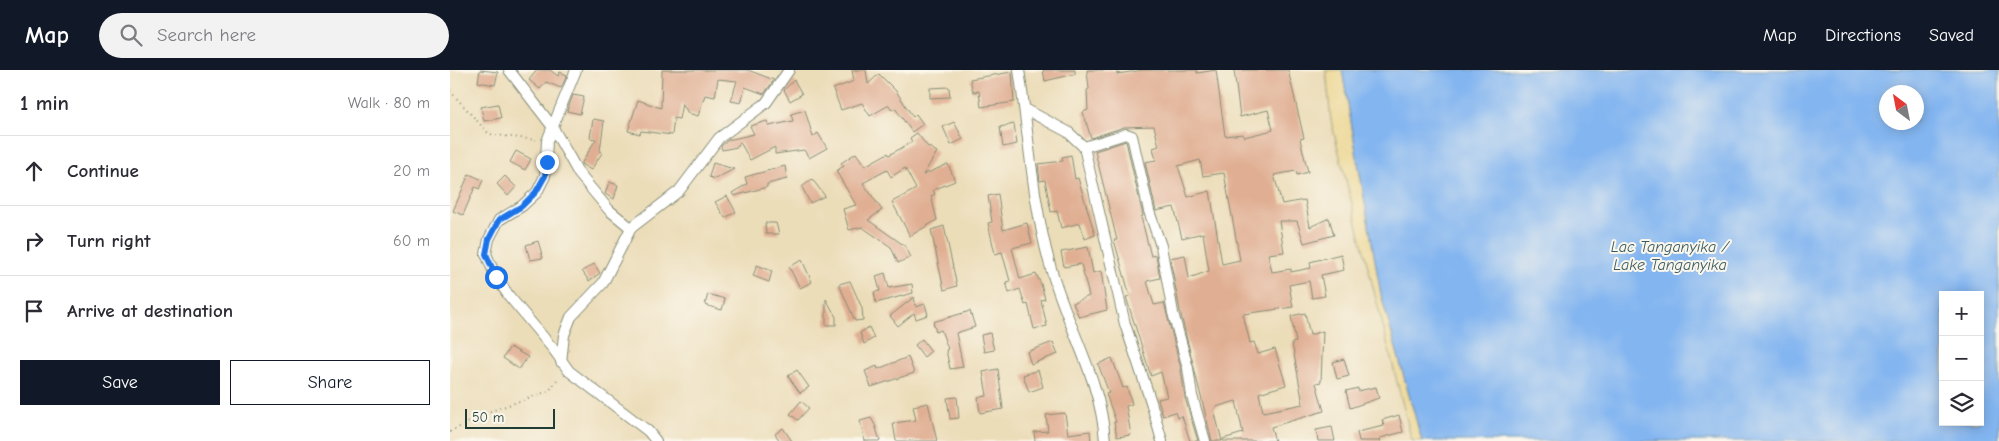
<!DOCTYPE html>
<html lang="en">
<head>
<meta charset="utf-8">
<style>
	body { margin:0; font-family:"Comic Neue",sans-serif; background:#f2f2f3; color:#2b2b33 }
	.controls { position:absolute; right:15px; bottom:15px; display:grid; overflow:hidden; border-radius:0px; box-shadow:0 2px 12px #0003 }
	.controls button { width:45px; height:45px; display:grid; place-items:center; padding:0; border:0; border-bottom:1px solid #e1e1e2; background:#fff; color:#2b2b33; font:25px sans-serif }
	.compass { position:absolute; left:1429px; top:15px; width:45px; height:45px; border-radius:50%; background:#fff; box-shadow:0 2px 12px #0003; rotate:328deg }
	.scale { position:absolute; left:15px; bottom:12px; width:90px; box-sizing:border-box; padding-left:5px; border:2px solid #1f3d34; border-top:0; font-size:14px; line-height:18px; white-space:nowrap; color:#1f3d34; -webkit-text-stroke:4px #fbf7ec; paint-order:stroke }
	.stop { position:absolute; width:15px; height:15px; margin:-11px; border:4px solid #1a73e8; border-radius:50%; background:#fff }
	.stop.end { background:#1a73e8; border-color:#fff; box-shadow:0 1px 5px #0008 }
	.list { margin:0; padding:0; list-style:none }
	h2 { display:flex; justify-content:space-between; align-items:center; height:65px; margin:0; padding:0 20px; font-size:21px }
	h2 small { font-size:16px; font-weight:400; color:#7c7c81 }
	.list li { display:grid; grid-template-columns:32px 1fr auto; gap:15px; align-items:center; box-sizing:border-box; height:70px; padding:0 20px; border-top:1px solid #e1e1e2 }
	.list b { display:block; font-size:19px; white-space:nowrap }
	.list em { font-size:16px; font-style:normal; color:#7c7c81 }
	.actions { display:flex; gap:10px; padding:15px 20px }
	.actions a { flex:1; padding:11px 0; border:1px solid #111827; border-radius:0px; text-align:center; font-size:18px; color:#111827 }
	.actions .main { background:#111827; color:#fff }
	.icon { flex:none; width:28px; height:28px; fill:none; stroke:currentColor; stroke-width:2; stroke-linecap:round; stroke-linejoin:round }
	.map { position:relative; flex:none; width:1549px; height:371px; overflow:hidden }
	header { display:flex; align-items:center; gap:30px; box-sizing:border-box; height:70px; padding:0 25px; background:#111827; color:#fff }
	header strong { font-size:24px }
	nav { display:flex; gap:28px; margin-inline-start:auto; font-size:18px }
	.search { width:350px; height:45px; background:#f2f2f3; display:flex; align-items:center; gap:12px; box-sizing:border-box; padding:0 18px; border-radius:28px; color:#7c7c81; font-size:19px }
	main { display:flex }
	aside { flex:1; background:#fff }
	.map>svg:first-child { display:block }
</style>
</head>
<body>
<header>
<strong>Map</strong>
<div class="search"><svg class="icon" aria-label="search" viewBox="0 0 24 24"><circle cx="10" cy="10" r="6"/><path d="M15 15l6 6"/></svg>Search here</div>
<nav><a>Map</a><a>Directions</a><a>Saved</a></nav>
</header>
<main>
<aside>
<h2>1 min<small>Walk · 80 m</small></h2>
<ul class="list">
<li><svg class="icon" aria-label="ahead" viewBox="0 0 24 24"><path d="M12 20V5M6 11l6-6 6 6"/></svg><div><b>Continue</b></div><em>20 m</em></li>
<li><svg class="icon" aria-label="right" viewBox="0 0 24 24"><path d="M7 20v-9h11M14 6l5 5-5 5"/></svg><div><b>Turn right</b></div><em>60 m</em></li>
<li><svg class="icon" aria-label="arrive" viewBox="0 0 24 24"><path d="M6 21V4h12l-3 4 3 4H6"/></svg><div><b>Arrive at destination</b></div></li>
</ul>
<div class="actions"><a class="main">Save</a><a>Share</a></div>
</aside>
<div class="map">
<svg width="1549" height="371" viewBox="0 0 1549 371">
	<rect width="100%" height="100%" fill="#fbf7ec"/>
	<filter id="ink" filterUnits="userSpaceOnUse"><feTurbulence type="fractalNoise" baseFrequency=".02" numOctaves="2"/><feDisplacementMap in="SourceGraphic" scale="10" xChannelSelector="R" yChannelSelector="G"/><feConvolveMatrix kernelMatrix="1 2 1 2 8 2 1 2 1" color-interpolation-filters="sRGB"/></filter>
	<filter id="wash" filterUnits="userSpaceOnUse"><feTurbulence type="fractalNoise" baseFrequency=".0096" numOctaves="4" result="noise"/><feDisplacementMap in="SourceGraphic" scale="20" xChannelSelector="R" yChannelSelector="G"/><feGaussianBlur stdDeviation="1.12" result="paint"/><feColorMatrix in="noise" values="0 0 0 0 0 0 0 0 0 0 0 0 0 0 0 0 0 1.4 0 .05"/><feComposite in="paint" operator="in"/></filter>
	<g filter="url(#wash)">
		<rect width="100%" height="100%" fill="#ecddb9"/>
		<polygon fill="#eeda9e" stroke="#868c69" points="876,0 892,0 931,225 972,371 962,371 881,51"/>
		<path fill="#83b5f0" stroke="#517992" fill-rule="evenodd" d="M 892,0 L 1549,0 L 1549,371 L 972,371 L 931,225 ZM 1436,22 L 1466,22 L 1466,52 L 1436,52 ZM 1493,225 L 1530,225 L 1530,352 L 1493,352 Z"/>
		<g id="blocks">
			<g fill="#e0ae92" fill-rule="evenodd">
				<polygon points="30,0 48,2 45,15 28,12"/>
				<polygon points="87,0 100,0 108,6 110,2 117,5 111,18 96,12 90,19 79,10"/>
				<polygon points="212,0 298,0 324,10 314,24 295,17 291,33 281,31 287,11 268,9 265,27 255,25 248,46 238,43 232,33 229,49 224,48 222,65 191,61 190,64 178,61 188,30 211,38"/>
				<polygon points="402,0 416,0 418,14 429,4 446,21 463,47 466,44 473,54 462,62 445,38 442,40 439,35 420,46 412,33 391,40 383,19 404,11"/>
				<polygon points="593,0 625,0 625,4 595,11"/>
				<path d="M 637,0 L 667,0 L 667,4 L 693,0 L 747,0 L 747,3 L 766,0 L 775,66 L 793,64 L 794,67 L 823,60 L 818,40 L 790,47 L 784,0 L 838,0 L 854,68 L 850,69 L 858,102 L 847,105 L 846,101 L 824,105 L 832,134 L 855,130 L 860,157 L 879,148 L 884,165 L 854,173 L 847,151 L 829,151 L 834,182 L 818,184 L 822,202 L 841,199 L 841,202 L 861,198 L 860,192 L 891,184 L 894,200 L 871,205 L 875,226 L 862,228 L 859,211 L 839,215 L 843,237 L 793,244 L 800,273 L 804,272 L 808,284 L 825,279 L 836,315 L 809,323 L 813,342 L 853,334 L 842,273 L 846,272 L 841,246 L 855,243 L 860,265 L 873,261 L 871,312 L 866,313 L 874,341 L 821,357 L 825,371 L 773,371 L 773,369 L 793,363 L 786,331 L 766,337 L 764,340 L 772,371 L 762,371 L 730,241 L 720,188 L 735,185 L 739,208 L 759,201 L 753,163 L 732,168 L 724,137 L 706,141 L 695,92 L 706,90 L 703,78 L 709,76 L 704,56 L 674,57 L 641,68 L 633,42 L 638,40 L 637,20 L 639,19 ZM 750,90 L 753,106 L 774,103 L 790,190 L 772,194 L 760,121 L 738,127 L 728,96 Z"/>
				<polygon points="562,2 564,32 531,37 529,21 523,22 520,9"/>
				<polygon points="344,10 352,24 340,31 334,20"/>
				<polygon points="499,17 500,27 480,28 480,18"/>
				<polygon points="123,25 134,27 130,44 117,41"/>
				<polygon points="48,34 51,48 34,51 31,37"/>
				<polygon points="355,40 363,67 368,63 377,78 359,88 354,80 325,84 325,77 300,90 290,72 287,77 272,80 271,76 278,70 304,64 300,56 317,51 319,56 343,51 341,44"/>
				<polygon points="143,49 154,51 150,81 152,83 141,100 131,94 146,69 140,68"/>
				<polygon points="504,52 513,69 501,75 493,57"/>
				<polygon points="564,54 567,74 553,77 550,57"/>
				<polygon points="467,63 477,76 487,82 473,105 498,94 505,111 483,120 485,124 481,126 487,150 460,166 442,132 466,119 455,98 441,107 437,100 413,113 432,140 418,150 455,176 461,187 448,193 441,177 412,157 399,160 393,139 406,135 386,101 394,96 391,93 406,83 415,96 438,83 439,85 462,72 460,68"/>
				<polygon points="676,71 693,146 691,147 701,186 706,185 710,208 697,211 704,235 714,233 731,299 735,328 748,371 740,371 732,346 727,348 725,342 713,346 708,329 717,327 711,302 701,306 676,227 680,226 664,170 667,170 645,81"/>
				<polygon points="66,81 81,89 75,100 60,92"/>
				<polygon points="621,85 625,109 628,108 645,165 635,169 630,153 611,158 607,141 601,142 595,110 590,111 588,94 613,91 612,87"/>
				<polygon points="263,93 284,99 265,109 259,107"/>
				<polygon points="335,96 337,109 317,114 317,117 284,126 282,123 297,114 295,107"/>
				<polygon points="19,104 33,110 29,119 25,117 13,145 3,141"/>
				<polygon points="55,106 66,117 58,126 47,114"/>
				<polygon points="362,109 375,126 360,133 352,117"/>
				<polygon points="159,112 168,115 164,129 155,124"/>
				<polygon points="548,124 553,160 577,153 582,173 562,178 570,209 586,204 591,214 595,229 591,230 597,256 584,259 578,234 575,235 570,219 559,223 556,212 560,211 552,182 545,184 538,153 542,152 538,126"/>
				<polygon points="277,126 286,142 275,148 265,132"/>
				<polygon points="315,153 326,153 329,164 316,164"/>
				<polygon points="494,156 507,216 494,220 481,160"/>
				<polygon points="88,171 93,188 80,190 76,175"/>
				<polygon points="638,177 643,203 651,201 657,240 629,247 623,233 639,226 631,194 614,197 611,182"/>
				<polygon points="352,190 362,212 350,218 339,197"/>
				<polygon points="144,194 150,203 139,211 132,201"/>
				<polygon points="307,195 322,201 319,212 303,206"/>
				<polygon points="435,203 439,218 462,214 463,223 426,233 424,222 430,221 426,206"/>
				<polygon points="400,211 412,238 413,250 405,251 389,214"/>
				<polygon points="258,224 275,229 272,240 255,235"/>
				<polygon points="464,227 466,237 475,234 478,245 466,249 464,243 448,256 440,246"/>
				<polygon points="376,229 386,247 386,255 376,255"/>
				<polygon points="520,241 525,257 506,263 513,297 500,299 496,280 498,279 491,260 486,262 483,252"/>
				<polygon points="419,257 424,268 414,274 410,263"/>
				<polygon points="540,263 544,280 534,282 531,265"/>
				<polygon points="472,269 481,281 474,287 465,275"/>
				<polygon points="603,272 608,284 581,294 577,282"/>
				<polygon points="60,277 78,287 69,299 53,288"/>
				<polygon points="458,287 464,303 421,317 415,301 427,296 428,299"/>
				<polygon points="662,288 673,318 677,317 682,334 676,336 681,365 667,367 664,352 666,352 656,324 659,323 648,294"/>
				<polygon points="894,289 899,306 887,309 883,292"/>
				<polygon points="548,299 553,339 530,343 528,327 537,326 533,302"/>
				<polygon points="347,300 359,317 350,323 338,306"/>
				<polygon points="588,300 593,317 579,322 573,305"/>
				<polygon points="926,317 929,328 900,338 896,321 908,318 908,321"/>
				<polygon points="507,327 509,348 500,349 497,328"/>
				<polygon points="351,331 359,338 348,350 340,344"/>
				<polygon points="478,333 487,371 446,371 443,353 466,350 463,336"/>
				<polygon points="615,343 618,364 640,361 641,371 585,371 584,362 598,361 596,345"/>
				<polygon points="949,345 953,362 930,368 931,371 909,371 907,362 934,356 932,350"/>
				<polygon points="421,348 425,355 430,371 415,371 410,351"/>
				<polygon points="882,357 885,371 868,371 866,360"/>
				<polygon points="333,358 342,371 330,371 325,364"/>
			</g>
		</g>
	</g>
	<g filter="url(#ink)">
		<use href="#blocks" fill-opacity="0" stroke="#868d76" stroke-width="1"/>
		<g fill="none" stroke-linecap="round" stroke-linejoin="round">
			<defs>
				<g id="street">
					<polyline points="59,0 102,56 129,104 159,140 181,158"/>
					<polyline points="126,0 97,71 95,106 87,122 72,136 49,150 39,169 36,184 46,207 59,226 104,280 119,301 198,361 206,371"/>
					<path d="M 569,0 C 579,65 582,131 600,195 C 616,255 651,308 655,371"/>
					<polyline points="575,39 618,62 634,77 675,254 701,332 712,371"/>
					<polyline points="634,77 676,64 682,66 699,141 711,176 723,243 738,298 742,326 755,371"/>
					<polyline points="111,292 114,265 121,247 153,213 181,158 229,121 269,68 316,33 339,0"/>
				</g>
			</defs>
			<use href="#street" stroke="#868d76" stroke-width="12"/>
			<g stroke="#868d76" stroke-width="2" stroke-dasharray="1 4" stroke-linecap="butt">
				<polyline points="0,21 39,64 86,70"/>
				<polyline points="0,362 38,342 99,321 109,307"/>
			</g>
			<use href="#street" stroke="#fff" stroke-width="10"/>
		</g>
	</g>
	<g fill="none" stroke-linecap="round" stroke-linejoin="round" filter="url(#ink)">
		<polyline stroke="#1a73e8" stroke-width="6" points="46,207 36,184 39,169 49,150 72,136 86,122 95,106 97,92"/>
	</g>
	<g text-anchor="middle" stroke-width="4" stroke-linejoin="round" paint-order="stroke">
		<g font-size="16" font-style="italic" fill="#385b63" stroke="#fbf7ec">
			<text x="1220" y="182">Lac Tanganyika /<tspan x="1220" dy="18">Lake Tanganyika</tspan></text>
		</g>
	</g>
</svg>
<div class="controls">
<button>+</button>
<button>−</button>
<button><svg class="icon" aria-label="layers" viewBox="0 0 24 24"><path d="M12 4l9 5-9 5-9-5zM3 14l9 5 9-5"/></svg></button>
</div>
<svg class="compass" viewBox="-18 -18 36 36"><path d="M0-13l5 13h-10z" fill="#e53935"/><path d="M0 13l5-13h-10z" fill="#7c7c81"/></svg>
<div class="scale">50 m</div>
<div class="stop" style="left:46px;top:207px"></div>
<div class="stop end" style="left:97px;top:92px"></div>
</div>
</main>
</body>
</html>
